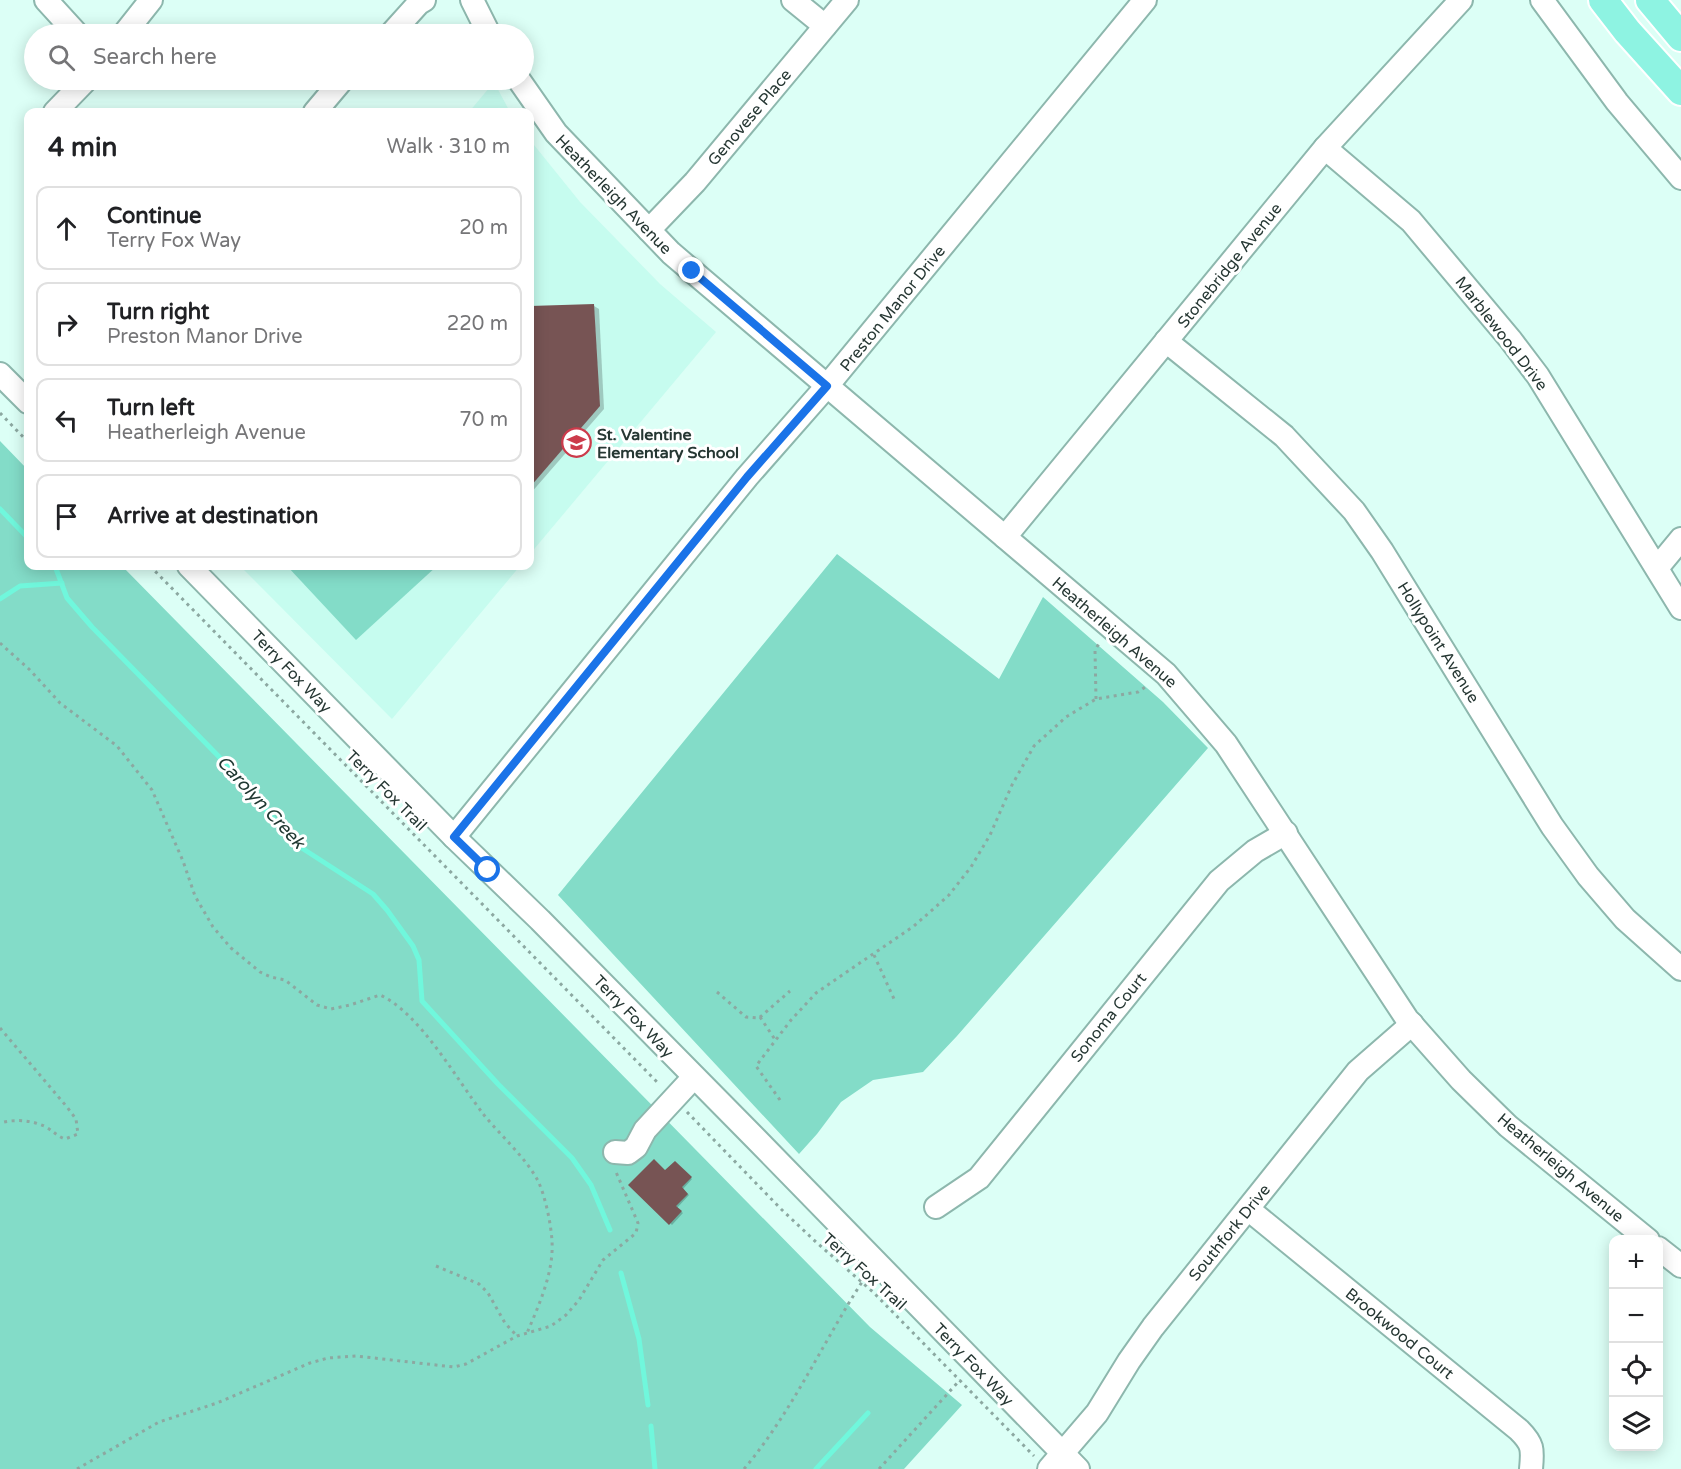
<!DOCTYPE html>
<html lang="en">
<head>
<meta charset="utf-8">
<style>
	body { margin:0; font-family:"Varela Round",sans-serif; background:#f2f2f2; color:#202124 }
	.controls { position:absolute; right:18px; bottom:18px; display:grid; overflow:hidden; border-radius:12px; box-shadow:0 3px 15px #0003 }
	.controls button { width:54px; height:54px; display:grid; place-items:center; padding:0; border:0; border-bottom:2px solid #e0e0e0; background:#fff; color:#202124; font:30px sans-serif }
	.stop { position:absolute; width:18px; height:18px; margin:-14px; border:4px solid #1a73e8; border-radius:50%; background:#fff }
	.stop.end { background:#1a73e8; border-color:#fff; box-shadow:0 2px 6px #0008 }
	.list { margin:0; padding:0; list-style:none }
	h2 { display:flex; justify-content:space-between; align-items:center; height:78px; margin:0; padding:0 24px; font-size:26px }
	h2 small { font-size:20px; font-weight:400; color:#757577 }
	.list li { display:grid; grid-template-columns:39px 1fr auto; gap:18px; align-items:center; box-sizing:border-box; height:84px; margin:0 12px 12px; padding:0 12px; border:2px solid #e0e0e0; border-radius:12px }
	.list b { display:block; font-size:22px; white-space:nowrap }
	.list p { margin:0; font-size:20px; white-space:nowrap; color:#757577 }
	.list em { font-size:20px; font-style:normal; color:#757577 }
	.icon { flex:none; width:33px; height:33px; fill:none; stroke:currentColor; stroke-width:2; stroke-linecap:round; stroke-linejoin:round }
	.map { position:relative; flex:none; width:1681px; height:1469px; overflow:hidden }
	.search { position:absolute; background:#fff; box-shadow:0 3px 15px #0003; left:24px; top:24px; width:510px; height:66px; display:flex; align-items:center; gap:15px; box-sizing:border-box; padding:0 21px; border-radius:33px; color:#757577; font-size:22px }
	.panel { position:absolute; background:#fff; box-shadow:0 3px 15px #0003; left:24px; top:108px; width:510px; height:462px; border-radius:12px }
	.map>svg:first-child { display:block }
</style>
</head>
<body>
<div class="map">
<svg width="1681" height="1469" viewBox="0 0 1681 1469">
	<rect width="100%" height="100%" fill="#dcfff6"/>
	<g fill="#c6fcef">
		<polygon points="494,82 510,112 469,112"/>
		<polygon points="530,140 580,202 660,284 716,332 530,554"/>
		<polygon points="240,566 520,566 392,719"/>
	</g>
	<g fill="#83dcc8">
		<polygon points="0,441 28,470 28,566 122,566 870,1327 962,1405 904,1469 0,1469"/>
		<polygon points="837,554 999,679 1043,597 1163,702 1208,748 957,1036 923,1072 873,1080 841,1102 817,1134 799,1154 558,895"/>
		<polygon points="287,566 437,566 356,640"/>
	</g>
	<g fill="#0003">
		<polygon points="594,306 599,309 604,409 530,494 530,308"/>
		<polygon points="677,1164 692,1179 683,1189 689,1195 677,1208 683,1213 672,1225 670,1223 666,1172"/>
	</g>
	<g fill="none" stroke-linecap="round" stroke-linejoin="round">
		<g stroke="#70f7dc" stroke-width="5">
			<polyline points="0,509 28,538"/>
			<polyline points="55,566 67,598 92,627 233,771 294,843 373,894 387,910 413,946 419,960 422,1001 498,1084 572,1158 591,1185 610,1230"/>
			<polyline points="0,599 20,586 62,583"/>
			<polyline points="621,1273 639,1339 648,1405"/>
			<polyline points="651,1426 655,1469"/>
			<polyline points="816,1469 868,1413"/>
		</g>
	</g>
	<g fill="#775454">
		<polygon points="594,304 600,406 530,487 530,306"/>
		<polygon points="654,1159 665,1170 675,1161 692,1177 682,1187 688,1194 676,1206 682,1211 669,1225 628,1185"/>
	</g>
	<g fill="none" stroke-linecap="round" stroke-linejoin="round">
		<defs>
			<g id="minor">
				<polyline points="46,0 77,34"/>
				<polyline points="472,0 489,34"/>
				<polyline points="793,0 825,26"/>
				<polyline points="1542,0 1617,102 1681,178"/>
				<polyline points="124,34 151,0"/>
				<polyline points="391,34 419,3 424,0"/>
				<polyline points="519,80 556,133 671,253 1166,674 1226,744 1407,1019 1461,1080 1508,1126 1648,1240"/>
				<polyline points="55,112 86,80"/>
				<polyline points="315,112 342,80"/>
				<polyline points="1325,148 1411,221 1510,339 1538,376 1681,608"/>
				<polyline points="649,230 695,182 847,0"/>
				<polyline points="1166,341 1284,436 1354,511 1382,551 1552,826 1588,876 1625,919 1681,969"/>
				<polyline points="0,374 28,402"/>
				<polyline points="1005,537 1325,148 1461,0"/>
				<polyline points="189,566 454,837 540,920 755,1138 1078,1469"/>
				<polyline points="1657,568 1681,539"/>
				<polyline points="454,837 747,477 827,386 1145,0"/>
				<polyline points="615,1152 628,1153 636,1147 645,1130 694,1077"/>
				<polyline points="936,1207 979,1178 1219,881 1255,851 1286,833"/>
				<path d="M 1248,1209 L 1519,1430 C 1533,1444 1533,1449 1531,1469"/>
				<polyline points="1658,1248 1681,1266"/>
				<polyline points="1049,1469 1097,1413 1129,1361 1153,1327 1358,1071 1412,1024"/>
			</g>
			<g id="major">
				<polyline points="1603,0 1627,31 1681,91"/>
				<polyline points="1650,0 1681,37"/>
			</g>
		</defs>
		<use href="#minor" stroke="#8db7ad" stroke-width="26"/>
		<use href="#major" stroke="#fff" stroke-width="32"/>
		<g stroke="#8ca8a1" stroke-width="3" stroke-dasharray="3 4.5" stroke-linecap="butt">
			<polyline points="0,413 28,442"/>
			<polyline points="150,566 659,1084"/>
			<path d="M 0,643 L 30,670 L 60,703 L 117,746 L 152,790 L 183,861 L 195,896 L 213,927 L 231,948 L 260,972 L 271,977 L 285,980 L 317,1005 L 331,1009 L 350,1005 L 380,995 C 420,1013 457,1080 484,1115 C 501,1136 524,1156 537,1179 C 545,1194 551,1224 552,1241 C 554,1272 539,1305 527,1333"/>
			<polyline points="1096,699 1095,650 1100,642"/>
			<polyline points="874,955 894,999"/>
			<polyline points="717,992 746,1017 759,1018 790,991"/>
			<polyline points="760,1017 776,1041"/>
			<path d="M 0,1028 L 67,1107 L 76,1119 L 78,1134 L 65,1139 C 57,1136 52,1130 44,1126 C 31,1120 14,1119 0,1123"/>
			<polyline points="780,1100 756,1066 791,1020 816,993 914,926 949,895 971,867 990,835 1012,785 1034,746 1066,717 1096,699 1138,692 1148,685"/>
			<polyline points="687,1112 781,1209 816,1242 873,1292 1034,1456"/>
			<polyline points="436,1266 479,1284 488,1293 505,1323 517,1336"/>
			<polyline points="77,1469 159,1422 217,1403 310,1363 328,1358 356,1356 454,1367 466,1364 517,1336 551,1326 566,1315 579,1300 603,1260 636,1233 638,1223 616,1172"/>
			<path d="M 744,1469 C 792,1412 822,1344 862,1282"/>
			<polyline points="879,1469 960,1380"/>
		</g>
		<use href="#minor" stroke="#fff" stroke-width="22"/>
		<use href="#major" stroke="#8ef3e2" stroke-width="28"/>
	</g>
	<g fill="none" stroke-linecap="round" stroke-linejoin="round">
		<polyline stroke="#1a73e8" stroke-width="8" points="488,870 454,837 747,477 827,386 692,271"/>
	</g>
	<defs>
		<symbol id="school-ring" viewBox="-11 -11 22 22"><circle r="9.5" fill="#fff" stroke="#cc3b4b" stroke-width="1.5"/><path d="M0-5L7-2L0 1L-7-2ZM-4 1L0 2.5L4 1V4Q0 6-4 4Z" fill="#cc3b4b"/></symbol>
	</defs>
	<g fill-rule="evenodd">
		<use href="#school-ring" x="560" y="426" width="33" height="33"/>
	</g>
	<g text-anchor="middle" stroke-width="6" stroke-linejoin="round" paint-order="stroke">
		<g font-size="16" fill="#263733" stroke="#fff">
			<text transform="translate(749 117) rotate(-50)" y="6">Genovese Place</text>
			<text transform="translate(614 194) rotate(46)" y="6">Heatherleigh Avenue</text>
			<text transform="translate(1229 265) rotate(-51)" y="6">Stonebridge Avenue</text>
			<text transform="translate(892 308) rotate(-51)" y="6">Preston Manor Drive</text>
			<text transform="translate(1502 333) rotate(52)" y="6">Marblewood Drive</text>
			<text transform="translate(1115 632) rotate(41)" y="6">Heatherleigh Avenue</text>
			<text transform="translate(1439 642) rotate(58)" y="6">Hollypoint Avenue</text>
			<text transform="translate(292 671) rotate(46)" y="6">Terry Fox Way</text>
			<text transform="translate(387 790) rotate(45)" y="6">Terry Fox Trail</text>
			<text transform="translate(634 1016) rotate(46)" y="6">Terry Fox Way</text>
			<text transform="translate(1108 1017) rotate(-51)" y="6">Sonoma Court</text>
			<text transform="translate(1561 1167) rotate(40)" y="6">Heatherleigh Avenue</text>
			<text transform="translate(1229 1232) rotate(-51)" y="6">Southfork Drive</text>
			<text transform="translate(865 1271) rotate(42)" y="6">Terry Fox Trail</text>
			<text transform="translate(1400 1333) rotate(39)" y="6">Brookwood Court</text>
			<text transform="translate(974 1364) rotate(46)" y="6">Terry Fox Way</text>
		</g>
		<g font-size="16" font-weight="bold" fill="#263733" stroke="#fff" text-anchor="start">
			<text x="597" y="440">St. Valentine<tspan x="597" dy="18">Elementary School</tspan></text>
		</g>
		<g font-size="18" font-style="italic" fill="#203832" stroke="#fff">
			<text transform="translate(261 802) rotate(47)" y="6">Carolyn Creek</text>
		</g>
	</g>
</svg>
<div class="controls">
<button>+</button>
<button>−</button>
<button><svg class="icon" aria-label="locate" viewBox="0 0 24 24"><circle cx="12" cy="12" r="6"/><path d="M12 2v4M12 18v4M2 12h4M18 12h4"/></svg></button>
<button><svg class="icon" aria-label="layers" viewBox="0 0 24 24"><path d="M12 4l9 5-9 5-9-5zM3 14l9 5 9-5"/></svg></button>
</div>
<div class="stop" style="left:488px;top:870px"></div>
<div class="stop end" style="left:692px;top:271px"></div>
<div class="search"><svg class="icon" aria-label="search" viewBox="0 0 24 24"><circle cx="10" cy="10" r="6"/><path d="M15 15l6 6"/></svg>Search here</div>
<section class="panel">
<h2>4 min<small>Walk · 310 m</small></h2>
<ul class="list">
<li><svg class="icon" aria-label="ahead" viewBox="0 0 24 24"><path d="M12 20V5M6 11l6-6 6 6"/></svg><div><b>Continue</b><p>Terry Fox Way</p></div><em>20 m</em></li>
<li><svg class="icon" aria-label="right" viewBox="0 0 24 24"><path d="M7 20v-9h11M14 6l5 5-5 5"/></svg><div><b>Turn right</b><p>Preston Manor Drive</p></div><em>220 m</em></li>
<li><svg class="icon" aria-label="left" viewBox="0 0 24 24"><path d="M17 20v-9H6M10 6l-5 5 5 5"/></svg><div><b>Turn left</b><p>Heatherleigh Avenue</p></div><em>70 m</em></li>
<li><svg class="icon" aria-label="arrive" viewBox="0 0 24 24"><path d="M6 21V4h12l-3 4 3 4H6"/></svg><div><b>Arrive at destination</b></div></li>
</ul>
</section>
</div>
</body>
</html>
